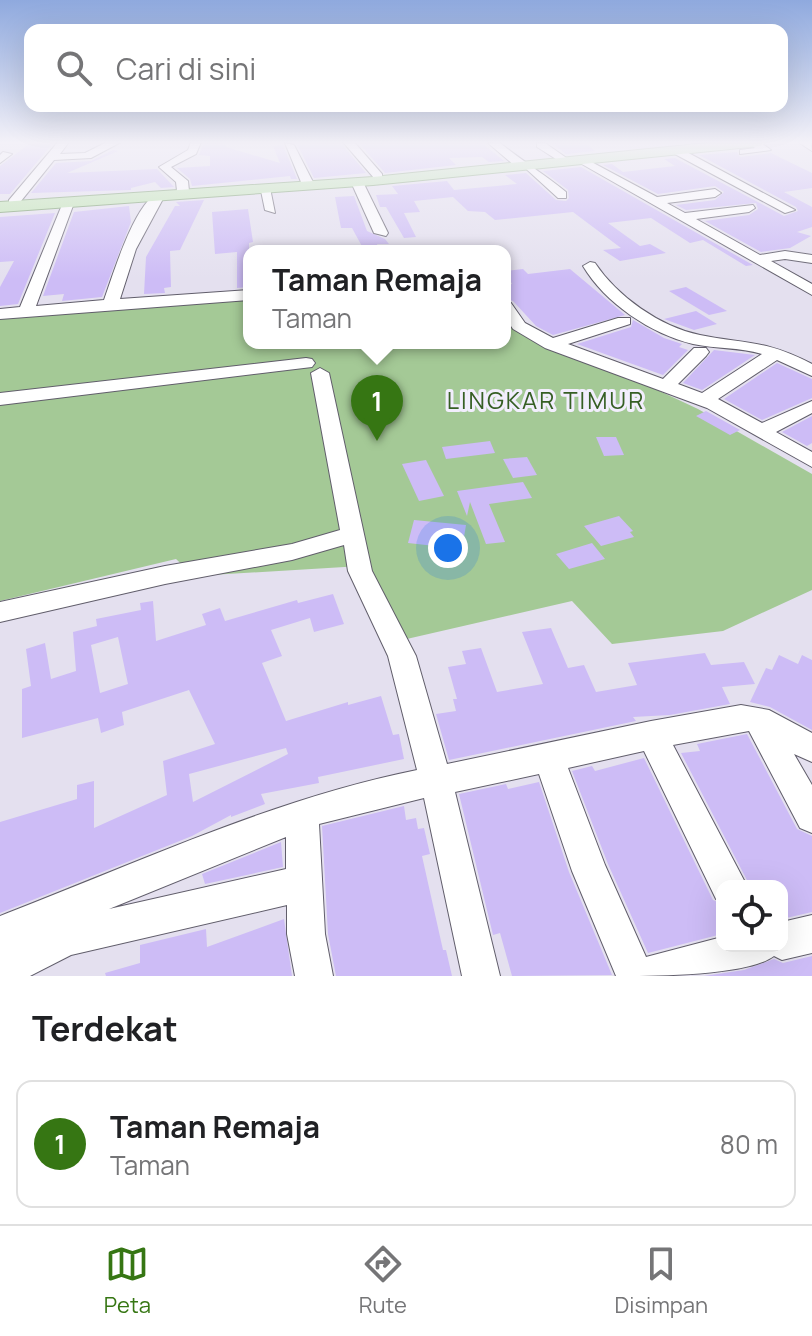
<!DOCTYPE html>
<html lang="id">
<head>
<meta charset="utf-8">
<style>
	body { margin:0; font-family:Manrope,sans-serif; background:#f6f6f6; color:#202124 }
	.controls { position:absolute; right:24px; bottom:24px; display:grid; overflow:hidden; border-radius:16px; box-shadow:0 8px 32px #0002 }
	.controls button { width:72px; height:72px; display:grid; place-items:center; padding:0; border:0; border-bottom:2px solid #e0e0e0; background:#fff; color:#202124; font:40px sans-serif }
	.you { position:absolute; left:448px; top:548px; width:28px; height:28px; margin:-20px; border:6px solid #fff; border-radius:50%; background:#1a73e8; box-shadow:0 0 0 12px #1a73e833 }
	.badge { display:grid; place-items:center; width:52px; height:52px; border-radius:50%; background:#367613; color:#fff; font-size:26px; font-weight:700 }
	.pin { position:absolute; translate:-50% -66px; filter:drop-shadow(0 2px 4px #0008) }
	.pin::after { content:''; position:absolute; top:42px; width:28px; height:24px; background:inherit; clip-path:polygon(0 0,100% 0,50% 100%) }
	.popup { position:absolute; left:243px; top:245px; width:268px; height:104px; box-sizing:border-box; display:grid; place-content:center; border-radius:16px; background:#fff; filter:drop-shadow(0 2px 6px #0005); font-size:26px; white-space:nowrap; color:#757577 }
	.popup b { font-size:30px; color:#202124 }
	.popup::after { content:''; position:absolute; left:50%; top:100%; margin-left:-16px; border:16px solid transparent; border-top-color:#fff }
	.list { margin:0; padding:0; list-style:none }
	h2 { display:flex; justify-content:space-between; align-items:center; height:104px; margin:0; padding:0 32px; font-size:34px }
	h2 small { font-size:26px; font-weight:400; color:#757577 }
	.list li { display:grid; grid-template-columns:52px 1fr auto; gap:24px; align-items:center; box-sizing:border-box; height:128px; margin:0 16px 16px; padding:0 16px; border:2px solid #e0e0e0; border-radius:16px }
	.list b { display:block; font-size:30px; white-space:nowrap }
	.list p { margin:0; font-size:26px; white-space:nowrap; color:#757577 }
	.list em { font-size:26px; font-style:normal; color:#757577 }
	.icon { flex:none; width:44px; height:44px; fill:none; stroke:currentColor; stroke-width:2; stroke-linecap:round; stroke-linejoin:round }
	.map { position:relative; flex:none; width:812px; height:976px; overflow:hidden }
	.search { position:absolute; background:#fff; box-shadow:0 8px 32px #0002; left:24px; right:24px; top:24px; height:88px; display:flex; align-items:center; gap:20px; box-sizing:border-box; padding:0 28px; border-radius:16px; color:#757577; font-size:30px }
	.sheet { height:248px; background:#fff }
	nav { display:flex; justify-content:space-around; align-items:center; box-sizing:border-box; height:112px; border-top:2px solid #e0e0e0; background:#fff; font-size:22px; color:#757577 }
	nav a { display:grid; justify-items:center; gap:4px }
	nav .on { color:#367613 }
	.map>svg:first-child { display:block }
</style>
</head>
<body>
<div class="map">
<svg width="812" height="976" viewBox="0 0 812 976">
	<rect width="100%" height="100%" fill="#e4e0ef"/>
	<polygon fill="#a4c996" points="249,294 249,343 505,343 505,306 527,329 698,409 812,474 812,590 723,631 612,644 572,601 398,641 361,566 194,576 176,559 0,601 0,316"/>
	<g fill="#cdbcf6" fill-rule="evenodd">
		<polygon points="43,142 54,142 10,194 0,194 0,166 29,144"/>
		<polygon points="204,142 222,142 226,147 280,163 273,146 283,145 297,179 291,179 290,176 192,186 190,179 177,168 210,166 210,156 199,155"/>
		<polygon points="340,142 366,173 314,178 297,144"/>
		<polygon points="358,142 482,143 504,161 489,162 482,157 449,158 456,165 385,173"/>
		<polygon points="550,142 585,143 595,151 566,154"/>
		<polygon points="113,150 118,151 67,173 157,169 174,187 161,188 155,182 131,188 131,190 31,193 56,163 91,161"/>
		<polygon points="737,152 740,157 771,153 812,173 812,188 784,192 812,207 812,227 797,232 811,236 790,248 761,252 705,221 749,215 758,209 756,203 686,210 676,205 715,200 724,192 715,186 658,194 603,165 612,164 623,172 675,166 664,159 675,158 784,216 798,211 796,207 699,155"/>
		<polygon points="581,167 753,265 746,266 703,240 690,243 651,218 608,223 640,246 650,244 666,253 620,261 603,250 621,248 573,212 495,220 485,212 468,211 453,197 414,201 420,212 404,213 416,237 404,238 386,207 380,207 376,195 398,194 392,186 447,181 454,190 517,184 505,175 526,173 556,200 566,201 569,198 568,190 543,171"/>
		<polygon points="354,196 367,231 385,239 389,244 377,244 379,249 364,250 352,228 341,228 335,197"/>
		<polygon points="204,200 180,250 170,251 171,287 164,288 165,293 144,294 146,257 175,206 180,206 176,202"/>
		<polygon points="129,206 131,222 102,297 62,301 64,294 43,296 74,212"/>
		<polygon points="248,209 253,242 249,243 249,287 237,288 237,252 215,254 212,212"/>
		<polygon points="55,213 18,304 0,306 0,287 14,261 0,262 0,217"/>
		<polygon points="523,269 528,274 570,269 625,315 553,335 536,326 513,301 505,298 505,285 512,284 505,271"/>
		<polygon points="686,287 727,311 709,315 669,291"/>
		<polygon points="696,311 717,324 694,330 664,319"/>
		<polygon points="633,320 664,338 682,344 679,347 688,350 663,375 577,344 631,327"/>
		<polygon points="714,350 755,355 702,390 683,383"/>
		<polygon points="777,363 812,379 812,398 762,420 724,399"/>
		<polygon points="706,411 740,430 730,435 696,416"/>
		<polygon points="812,416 812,443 807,446 782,432"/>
		<polygon points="596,437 616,437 624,455 604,456"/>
		<polygon points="490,441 495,453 446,459 442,447"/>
		<polygon points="527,457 537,475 513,478 503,459"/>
		<polygon points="426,460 444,496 419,501 402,464"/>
		<polygon points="523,482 532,498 489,504 505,542 486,544 470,502 467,516 457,491"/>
		<polygon points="619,516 633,531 630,532 634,537 601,546 584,526"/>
		<polygon points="414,520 466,525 462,549 408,543"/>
		<polygon points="592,543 605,559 569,569 556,554"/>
		<path d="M 333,594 L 344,624 L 314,632 L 310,618 L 271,630 L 282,656 L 262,663 L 286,721 L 348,702 L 348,705 L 381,696 L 393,735 L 399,734 L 404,759 L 318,777 L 319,783 L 261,794 L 265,804 L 231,817 L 231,815 L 192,836 L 0,913 L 0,822 L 77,799 L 77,785 L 94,781 L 94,828 L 167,795 L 163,761 L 215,744 L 189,690 L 122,712 L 124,725 L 101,733 L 98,718 L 22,738 L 22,689 L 31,686 L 26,649 L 45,643 L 51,679 L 76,671 L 73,632 L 97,626 L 96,619 L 141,610 L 140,603 L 153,601 L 156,641 L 206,625 L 202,614 L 220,608 L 225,621 L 297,600 L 298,603 ZM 118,637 L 128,684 L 100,693 L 91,645 ZM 286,748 L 288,754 L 193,802 L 189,774 Z"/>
		<polygon points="551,628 568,668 584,665 596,692 637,685 628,663 705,653 711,665 744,662 755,684 722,687 730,704 670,715 633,717 636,721 449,760 436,714 456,711 453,699 457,699 448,667 466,664 462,651 481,648 497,692 543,684 522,632"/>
		<polygon points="779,655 798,664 802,655 812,660 812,730 770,707 750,702 766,668 772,670"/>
		<polygon points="747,734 797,829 812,836 812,912 782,919 782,886 750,886 681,753 700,751 697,744"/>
		<polygon points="644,758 713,900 722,904 722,934 648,953 608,864 572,771 592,766 595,771"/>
		<polygon points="539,782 569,872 612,975 512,976 500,933 493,935 459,794 506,784 508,789"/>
		<polygon points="404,806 406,820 416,818 418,829 424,828 430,854 422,856 443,950 446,950 452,976 336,976 328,934 322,826"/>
		<polygon points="281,842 283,867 205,884 202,874"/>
		<polygon points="284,919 292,976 106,976 105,973 140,963 140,945 206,929 207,947"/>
		<polygon points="812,956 812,976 704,976 744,970 774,959 783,963"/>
	</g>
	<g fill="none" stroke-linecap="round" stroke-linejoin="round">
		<defs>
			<g id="minor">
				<polygon points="58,142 69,142 60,154 85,153 107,142 121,142 91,158 54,160 17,206 9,206 9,200"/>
				<polygon points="191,142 201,142 196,154 171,167 188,181 189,191 183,195 177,191 176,182 159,167 188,150"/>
				<polygon points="343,142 354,142 382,174 382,178 374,178"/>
				<path d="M 499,142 C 522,161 543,173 566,192 L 566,198 L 558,198 L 523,166 L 515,166 L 488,143 Z"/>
				<polygon points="749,142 760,142 771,150 740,154 740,150 755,148"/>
				<polygon points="798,142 811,142 812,151"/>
				<polygon points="285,143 294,145 313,182 311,184 301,182"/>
				<polygon points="537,143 545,143 568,159 559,161 537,147"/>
				<polygon points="673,149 681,149 795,210 785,213 673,153"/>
				<polygon points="3,152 12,154 0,163 0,155"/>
				<polygon points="584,158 657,197 715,189 721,193 715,197 667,203 685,213 753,205 755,208 749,212 696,219 760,255 785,251 812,255 812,263 785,259 771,261 812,284 812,295 580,163 580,159"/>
				<polygon points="353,180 363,182 388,233 386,236 374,233 351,182"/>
				<polygon points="260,186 270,188 275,213 265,210"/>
				<path d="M 158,193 L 164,197 L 136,249 L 120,299 L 249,290 L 249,300 L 0,319 L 0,309 L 20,307 L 64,200 L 74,203 L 36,306 L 104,300 C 113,275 134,204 158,193 Z"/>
				<path d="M 590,262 L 595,263 C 617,296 660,327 700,335 C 745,344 767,340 812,364 L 812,376 L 777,360 L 718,399 L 762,423 L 812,401 L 812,413 L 776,432 L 812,452 L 812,467 L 707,408 L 545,348 L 513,329 L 505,317 L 505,301 L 511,303 L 525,323 L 553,338 L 618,318 L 630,318 L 630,324 L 568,344 L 663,379 L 694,348 L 706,348 L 709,352 L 706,356 L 678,384 L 702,393 L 762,354 C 739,347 716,349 693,344 C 651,334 605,303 583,266 Z"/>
				<polygon points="306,358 312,359 315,363 312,367 0,405 0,393"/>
				<path d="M 320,368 L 329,373 L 372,571 L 416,656 L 447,764 L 651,721 L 741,705 L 769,710 L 812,733 L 812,762 L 794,754 L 812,785 L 812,833 L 800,828 L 749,731 L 673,745 L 747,886 L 722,886 L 722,901 L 716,899 L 644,751 L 568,768 L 605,865 L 646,957 L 722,937 L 722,946 L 782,946 L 782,922 L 812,915 L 812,953 L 782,960 L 774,956 C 748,976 653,976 616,976 L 572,871 L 539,774 L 455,792 L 500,976 L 462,976 L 424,798 L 319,824 L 325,934 L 333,976 L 295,976 L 287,934 L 287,905 L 71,955 L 30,976 L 0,976 L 0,916 C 137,863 273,799 417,770 L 388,656 L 348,571 L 344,545 L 292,560 L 165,584 L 0,622 L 0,602 L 165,566 L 292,544 L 340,530 L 311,373 ZM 286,837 L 286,869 L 109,909 Z"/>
			</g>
			<polygon id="major" points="717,142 766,142 760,146 373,185 0,212 0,202 373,177"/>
		</defs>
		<use href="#minor" stroke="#615e6b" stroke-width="2"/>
		<use href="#major" stroke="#6f9761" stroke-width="2"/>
		<use href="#minor" fill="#fff" fill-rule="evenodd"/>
		<use href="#major" fill="#bfe5b1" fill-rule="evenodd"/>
	</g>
	<linearGradient id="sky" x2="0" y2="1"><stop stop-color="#8fa9de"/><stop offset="0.51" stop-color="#f3f1f8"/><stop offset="1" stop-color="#f3f1f8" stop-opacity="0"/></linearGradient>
	<rect width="812" height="279" fill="url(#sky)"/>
	<g text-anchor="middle" stroke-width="6" stroke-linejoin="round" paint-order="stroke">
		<g font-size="24" letter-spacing="2" fill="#365f24" stroke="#f2eefd">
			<text x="546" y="409">LINGKAR TIMUR</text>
		</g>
	</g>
</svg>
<div class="controls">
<button><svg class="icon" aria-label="locate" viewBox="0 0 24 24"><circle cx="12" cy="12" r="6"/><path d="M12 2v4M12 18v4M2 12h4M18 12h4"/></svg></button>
</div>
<div class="you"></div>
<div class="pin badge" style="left:377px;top:441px">1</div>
<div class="popup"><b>Taman Remaja</b>Taman</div>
<div class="search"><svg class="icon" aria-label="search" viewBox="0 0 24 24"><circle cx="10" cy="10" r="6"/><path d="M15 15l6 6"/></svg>Cari di sini</div>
</div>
<section class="sheet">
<h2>Terdekat<small></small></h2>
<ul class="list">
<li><span class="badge">1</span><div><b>Taman Remaja</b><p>Taman</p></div><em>80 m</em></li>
</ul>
</section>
<nav>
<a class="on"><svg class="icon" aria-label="map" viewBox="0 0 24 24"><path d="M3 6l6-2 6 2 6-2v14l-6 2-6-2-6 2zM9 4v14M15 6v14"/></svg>Peta</a>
<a><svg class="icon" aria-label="directions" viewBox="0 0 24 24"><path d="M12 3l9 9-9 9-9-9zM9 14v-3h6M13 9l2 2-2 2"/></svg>Rute</a>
<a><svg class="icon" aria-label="saved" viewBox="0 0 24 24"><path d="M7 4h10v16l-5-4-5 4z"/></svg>Disimpan</a>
</nav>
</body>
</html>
